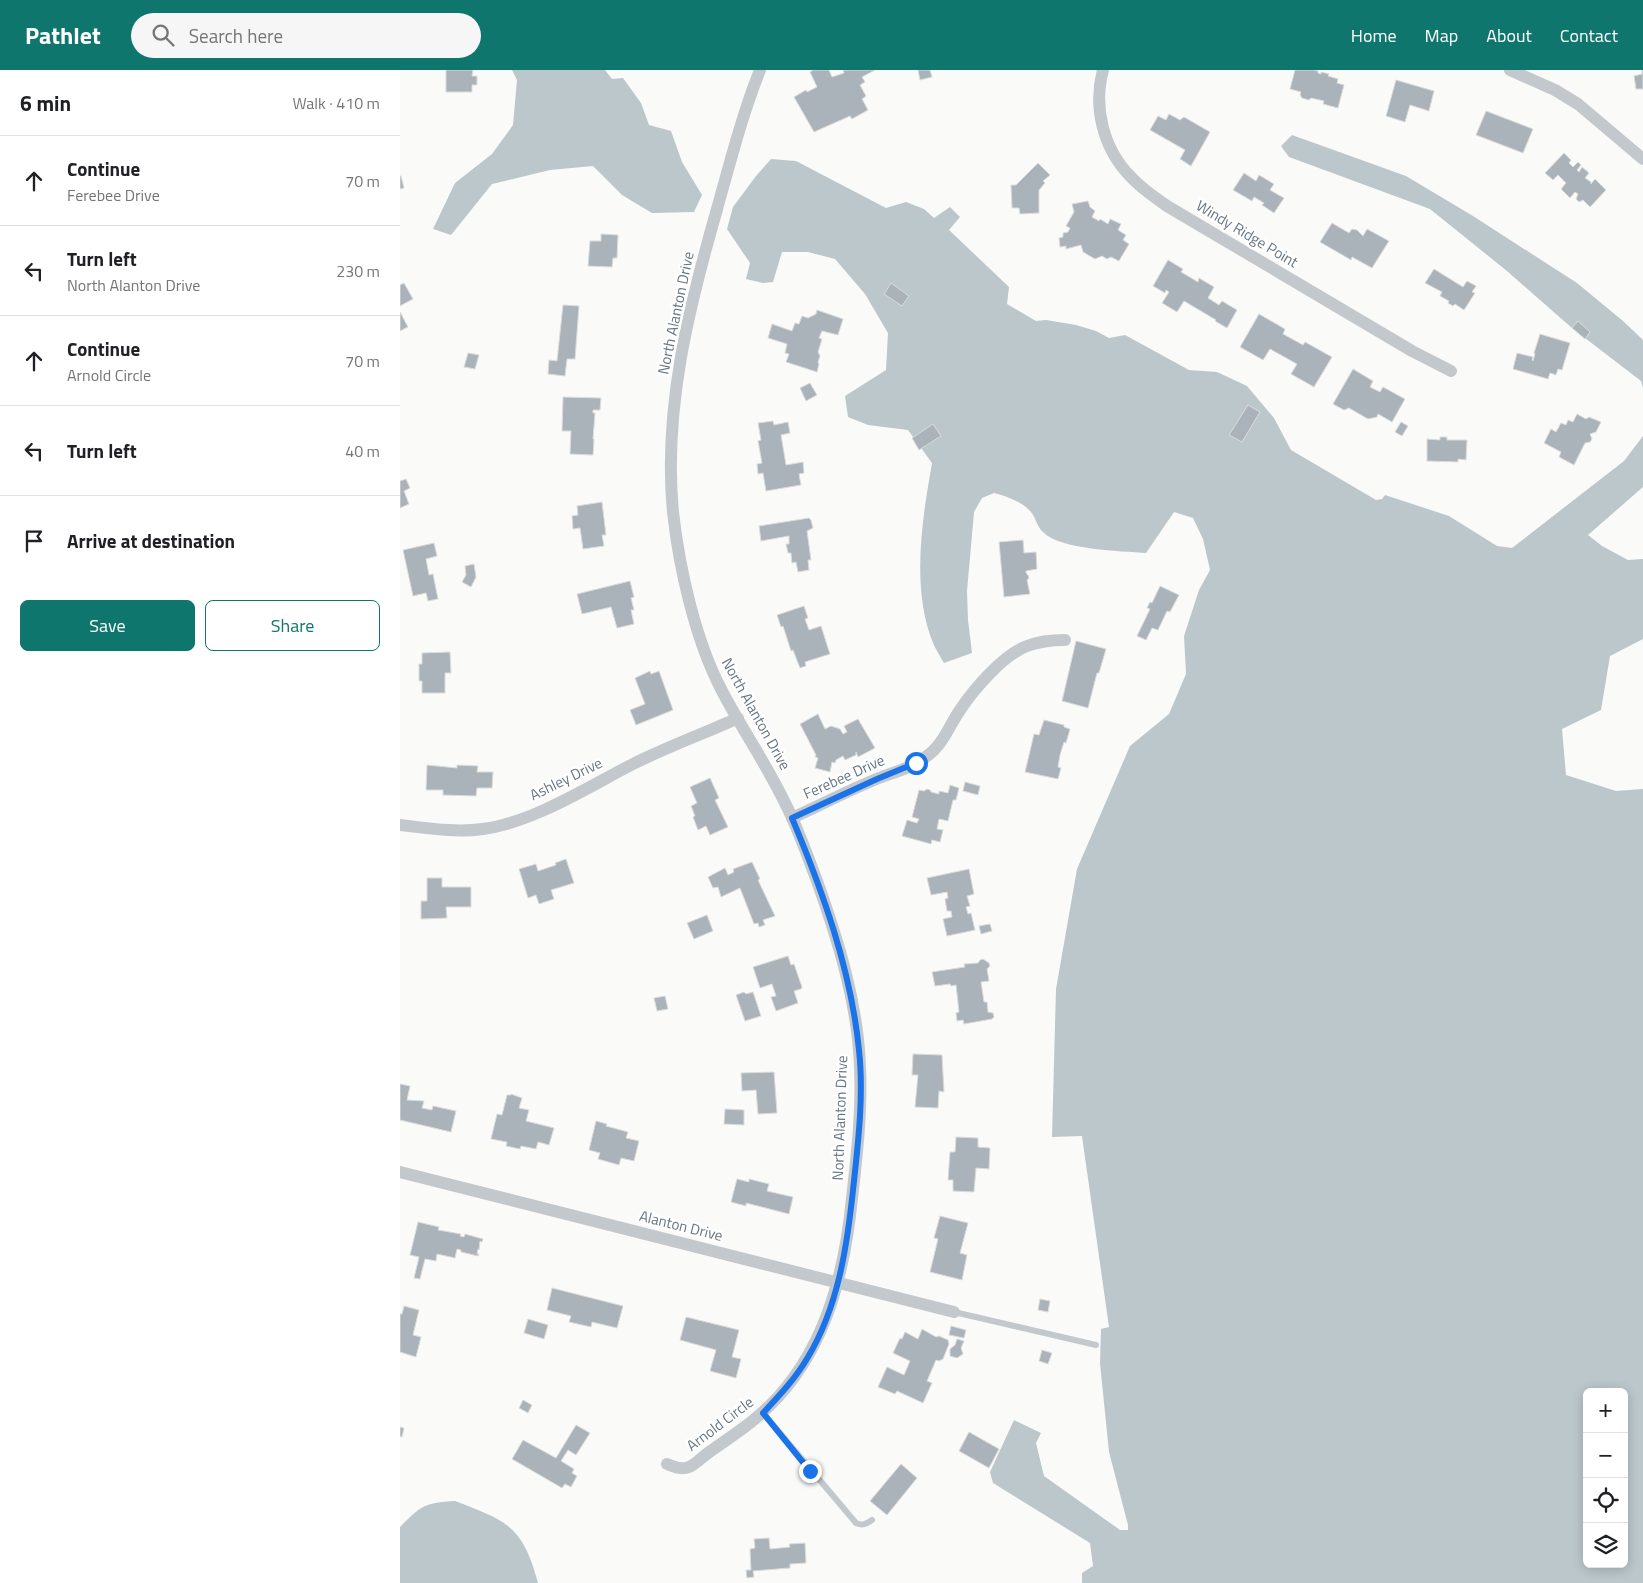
<!DOCTYPE html>
<html lang="en">
<head>
<meta charset="utf-8">
<style>
	body { margin:0; font-family:"Titillium Web",sans-serif; background:#f6f6f6; color:#202124 }
	.controls { position:absolute; right:15px; bottom:15px; display:grid; overflow:hidden; border-radius:8px; box-shadow:0 2px 12px #0003 }
	.controls button { width:45px; height:45px; display:grid; place-items:center; padding:0; border:0; border-bottom:1px solid #e0e0e0; background:#fff; color:#202124; font:25px sans-serif }
	.stop { position:absolute; width:15px; height:15px; margin:-11px; border:4px solid #1a73e8; border-radius:50%; background:#fff }
	.stop.end { background:#1a73e8; border-color:#fff; box-shadow:0 1px 5px #0008 }
	.list { margin:0; padding:0; list-style:none }
	h2 { display:flex; justify-content:space-between; align-items:center; height:65px; margin:0; padding:0 20px; font-size:21px }
	h2 small { font-size:16px; font-weight:400; color:#757577 }
	.list li { display:grid; grid-template-columns:32px 1fr auto; gap:15px; align-items:center; box-sizing:border-box; height:90px; padding:0 20px; border-top:1px solid #e0e0e0 }
	.list b { display:block; font-size:19px; white-space:nowrap }
	.list p { margin:0; font-size:16px; white-space:nowrap; color:#757577 }
	.list em { font-size:16px; font-style:normal; color:#757577 }
	.actions { display:flex; gap:10px; padding:15px 20px }
	.actions a { flex:1; padding:11px 0; border:1px solid #0f766e; border-radius:8px; text-align:center; font-size:18px; color:#0f766e }
	.actions .main { background:#0f766e; color:#fff }
	.icon { flex:none; width:28px; height:28px; fill:none; stroke:currentColor; stroke-width:2; stroke-linecap:round; stroke-linejoin:round }
	.map { position:relative; flex:none; width:1243px; height:1513px; overflow:hidden }
	header { display:flex; align-items:center; gap:30px; box-sizing:border-box; height:70px; padding:0 25px; background:#0f766e; color:#fff }
	header strong { font-size:24px }
	nav { display:flex; gap:28px; margin-inline-start:auto; font-size:18px }
	.search { width:350px; height:45px; background:#f6f6f6; display:flex; align-items:center; gap:12px; box-sizing:border-box; padding:0 18px; border-radius:28px; color:#757577; font-size:19px }
	main { display:flex }
	aside { flex:1; background:#fff }
	.map>svg:first-child { display:block }
</style>
</head>
<body>
<header>
<strong>Pathlet</strong>
<div class="search"><svg class="icon" aria-label="search" viewBox="0 0 24 24"><circle cx="10" cy="10" r="6"/><path d="M15 15l6 6"/></svg>Search here</div>
<nav><a>Home</a><a>Map</a><a>About</a><a>Contact</a></nav>
</header>
<main>
<aside>
<h2>6 min<small>Walk · 410 m</small></h2>
<ul class="list">
<li><svg class="icon" aria-label="ahead" viewBox="0 0 24 24"><path d="M12 20V5M6 11l6-6 6 6"/></svg><div><b>Continue</b><p>Ferebee Drive</p></div><em>70 m</em></li>
<li><svg class="icon" aria-label="left" viewBox="0 0 24 24"><path d="M17 20v-9H6M10 6l-5 5 5 5"/></svg><div><b>Turn left</b><p>North Alanton Drive</p></div><em>230 m</em></li>
<li><svg class="icon" aria-label="ahead" viewBox="0 0 24 24"><path d="M12 20V5M6 11l6-6 6 6"/></svg><div><b>Continue</b><p>Arnold Circle</p></div><em>70 m</em></li>
<li><svg class="icon" aria-label="left" viewBox="0 0 24 24"><path d="M17 20v-9H6M10 6l-5 5 5 5"/></svg><div><b>Turn left</b></div><em>40 m</em></li>
<li><svg class="icon" aria-label="arrive" viewBox="0 0 24 24"><path d="M6 21V4h12l-3 4 3 4H6"/></svg><div><b>Arrive at destination</b></div></li>
</ul>
<div class="actions"><a class="main">Save</a><a>Share</a></div>
</aside>
<div class="map">
<svg width="1243" height="1513" viewBox="0 0 1243 1513">
	<rect width="100%" height="100%" fill="#fafaf8"/>
	<g fill="#bbc7cb" fill-rule="evenodd">
		<polygon points="112,0 205,0 212,9 223,8 241,33 249,55 271,61 282,92 302,125 294,142 252,143 222,125 193,96 150,100 92,114 51,165 33,159 55,113 92,84 113,55 117,10"/>
		<polygon points="892,65 1006,106 1073,146 1177,213 1223,251 1243,270 1243,318 1241,311 1172,258 1107,201 1030,139 889,87 881,76"/>
		<path d="M 371,89 L 396,91 L 486,138 L 506,132 L 524,139 L 534,148 L 550,137 L 560,147 L 549,160 L 609,217 L 607,234 L 636,251 L 646,250 L 676,255 L 696,261 L 709,268 L 725,265 L 789,300 L 817,302 L 847,316 L 874,348 L 891,380 L 976,430 L 982,429 L 985,425 L 1049,446 L 1097,476 L 1112,478 L 1224,391 L 1243,366 L 1243,417 L 1188,465 L 1202,476 L 1228,490 L 1243,489 L 1243,569 L 1210,586 L 1201,640 L 1162,659 L 1166,705 L 1216,721 L 1243,719 L 1243,1513 L 682,1513 L 682,1503 L 693,1496 L 690,1473 L 593,1413 L 590,1402 L 614,1350 L 641,1363 L 636,1373 L 644,1406 L 720,1460 L 728,1460 L 728,1455 L 709,1382 L 700,1293 L 701,1259 L 709,1257 L 682,1066 L 652,1067 L 656,919 L 677,799 L 730,676 L 769,644 L 786,604 L 784,566 L 799,520 L 810,500 L 803,469 L 793,448 L 774,442 L 746,483 C 721,481 660,480 643,462 C 637,457 636,448 631,442 C 621,431 608,427 594,423 L 582,428 L 574,442 L 567,521 L 568,550 L 572,583 L 544,593 C 540,586 536,580 533,573 C 511,518 522,450 532,393 L 508,360 L 468,355 L 448,347 L 445,326 L 486,300 L 488,263 L 465,224 L 435,189 L 408,182 L 382,182 L 373,212 L 363,213 L 346,209 L 350,193 L 327,159 L 333,137 L 356,106 ZM 1187,1322 L 1224,1322 L 1224,1494 L 1187,1494 Z"/>
		<path d="M 55,1431 C 107,1451 123,1456 138,1513 L 0,1513 L 0,1457 C 22,1435 24,1433 55,1431 Z"/>
	</g>
	<g fill="#aab3b9" stroke="#dcdcda">
		<polygon points="46,0 73,0 72,6 77,6 77,15 72,15 72,22 46,22"/>
		<polygon points="413,0 429,0 432,7 444,3 443,0 475,0 462,7 465,12 460,15 466,26 462,29 468,40 452,49 450,46 414,62 394,27 406,20 407,22 417,17 410,2"/>
		<polygon points="518,0 530,0 532,7 520,10"/>
		<polygon points="895,0 914,0 918,1 918,3 921,4 921,2 929,4 928,6 938,9 937,13 944,15 938,38 923,34 924,31 911,28 909,30 902,28 900,25 901,22 890,19"/>
		<polygon points="1242,0 1243,0 1243,19 1236,19 1234,6 1242,4"/>
		<polygon points="996,10 1034,21 1029,41 1010,35 1005,52 986,46"/>
		<polygon points="1086,41 1133,59 1123,83 1076,65"/>
		<polygon points="769,44 780,50 784,47 810,62 791,96 780,89 785,80 750,60 758,46 766,50"/>
		<polygon points="1164,83 1171,90 1169,93 1173,97 1178,92 1181,95 1177,100 1179,102 1182,97 1189,103 1185,108 1191,112 1191,114 1195,109 1206,120 1190,137 1183,130 1179,132 1176,129 1178,124 1175,122 1170,128 1161,119 1166,113 1158,105 1153,110 1145,103"/>
		<polygon points="638,93 650,105 643,111 645,113 639,120 639,143 620,144 619,138 612,138 611,115 616,115"/>
		<polygon points="844,103 856,111 859,105 874,114 870,120 884,128 874,143 862,135 864,133 854,127 852,131 833,120"/>
		<polygon points="0,106 1,106 4,118 0,119"/>
		<polygon points="688,131 690,137 695,141 692,147 699,151 700,149 708,154 710,149 721,154 718,160 726,165 723,170 729,174 719,191 711,187 707,189 702,186 695,189 683,182 681,175 666,179 666,176 660,177 659,168 663,167 663,163 668,162 670,158 666,156 674,142 672,134"/>
		<polygon points="932,153 949,163 952,159 957,160 963,166 967,159 989,171 972,198 952,187 951,190 920,172"/>
		<polygon points="201,164 218,165 217,188 213,188 212,197 188,196 190,171 201,171"/>
		<polygon points="768,190 783,199 781,202 798,212 799,208 814,217 808,228 819,235 822,231 837,240 827,258 815,251 816,250 784,231 777,242 762,233 769,222 766,220 765,223 753,216"/>
		<polygon points="1034,199 1063,217 1067,211 1076,216 1072,222 1075,223 1064,240 1055,234 1053,236 1048,233 1049,231 1040,226 1042,222 1025,213"/>
		<polygon points="4,213 13,229 0,236 0,215"/>
		<polygon points="491,213 509,226 502,236 484,224"/>
		<polygon points="163,235 179,236 175,289 167,289 165,306 148,304 149,290 157,291"/>
		<polygon points="417,240 443,249 438,265 422,261 419,268 422,269 418,282 420,286 418,292 419,294 417,302 386,292 389,284 385,283 387,274 368,268 372,254 392,261 395,253 399,254 402,246 408,248 416,244"/>
		<polygon points="0,242 8,257 0,261"/>
		<polygon points="859,244 885,259 883,264 903,275 905,272 932,287 914,317 891,304 897,294 870,279 863,290 840,277"/>
		<polygon points="1178,251 1190,262 1185,269 1172,258"/>
		<polygon points="1140,264 1170,273 1162,300 1158,299 1156,305 1150,303 1148,309 1113,299 1117,283 1133,287 1132,290 1133,291 1135,284 1134,283"/>
		<polygon points="68,283 79,285 75,299 64,297"/>
		<polygon points="953,299 973,311 970,317 980,322 983,317 1005,329 992,352 978,344 977,347 968,349 949,338 944,340 933,334"/>
		<polygon points="410,313 417,325 406,331 400,318"/>
		<polygon points="163,327 201,328 200,340 193,340 193,343 195,343 193,369 194,369 193,385 170,384 171,361 162,361"/>
		<polygon points="848,335 860,342 842,372 829,365"/>
		<polygon points="1177,344 1186,349 1189,347 1201,352 1196,362 1190,364 1192,369 1190,372 1185,373 1174,395 1159,387 1161,382 1144,373 1151,359 1156,362 1161,353 1166,355 1168,350 1173,352"/>
		<polygon points="373,351 374,355 388,352 390,363 381,365 386,395 403,392 404,403 399,404 401,415 366,421 363,403 358,404 357,394 362,393 358,371 361,370 358,353"/>
		<polygon points="1001,352 1008,356 1002,366 995,362"/>
		<polygon points="533,354 541,366 519,380 512,368"/>
		<polygon points="1040,367 1047,367 1047,370 1067,370 1066,390 1058,389 1058,392 1027,391 1027,369 1040,370"/>
		<polygon points="6,409 10,418 4,421 9,434 0,438 0,411"/>
		<polygon points="202,432 206,465 202,465 204,476 183,479 180,458 173,459 172,446 178,445 177,436"/>
		<polygon points="409,448 411,450 413,458 407,461 411,490 408,490 409,500 398,502 396,492 392,493 391,483 388,483 386,474 389,474 389,466 361,471 359,456"/>
		<polygon points="623,470 624,483 636,482 637,499 626,501 626,503 628,505 629,508 627,510 630,524 604,527 599,472"/>
		<polygon points="34,473 37,486 26,489 29,505 33,504 38,529 28,531 26,523 13,526 3,480"/>
		<polygon points="74,494 76,507 71,517 62,512 66,505 65,496"/>
		<polygon points="230,511 234,527 231,528 234,540 231,540 234,554 217,558 211,537 182,544 177,524"/>
		<polygon points="760,516 779,525 770,542 767,541 758,560 752,558 746,570 737,566 750,539 747,538 750,532 752,533"/>
		<polygon points="404,536 408,548 405,549 409,560 421,556 430,584 405,592 406,596 400,598 393,580 391,581 383,556 381,557 377,545"/>
		<polygon points="676,571 706,579 699,603 697,603 688,638 662,631"/>
		<polygon points="50,582 51,603 45,603 45,623 22,623 22,611 19,611 19,594 22,594 22,583"/>
		<polygon points="250,601 251,604 259,601 273,640 236,655 230,640 245,634 235,608"/>
		<polygon points="418,644 425,659 431,656 440,659 443,664 447,662 444,656 458,649 475,678 458,687 456,682 456,685 445,690 443,686 436,690 435,693 432,692 430,702 415,698 418,688 415,687 416,685 400,654"/>
		<polygon points="644,650 664,655 664,657 670,659 666,673 664,672 660,685 658,697 661,698 658,709 625,702 634,664 639,665"/>
		<polygon points="27,695 57,698 57,695 78,696 77,702 93,702 92,718 77,718 76,726 43,725 43,720 26,720"/>
		<polygon points="310,708 319,728 315,730 328,757 310,765 306,756 298,760 293,747 295,746 291,736 297,733 290,717"/>
		<polygon points="565,712 580,716 578,725 563,721"/>
		<polygon points="550,715 559,718 556,730 553,730 548,751 539,749 537,759 543,760 540,772 532,770 531,774 502,766 507,750 517,753 519,749 512,747 519,720 524,721 527,719 530,720 531,722 539,724 539,721 548,723"/>
		<polygon points="166,789 174,813 151,820 154,829 139,834 136,825 128,828 119,799 136,794 138,801 156,795 155,793"/>
		<polygon points="352,792 360,809 358,810 375,846 363,850 365,855 359,857 358,853 354,854 340,818 321,827 318,817 313,818 308,807 325,798 328,805 334,802 333,799"/>
		<polygon points="569,799 574,824 567,826 570,836 566,837 568,844 571,843 575,860 547,866 543,849 552,847 551,841 547,841 545,829 548,828 547,822 531,825 527,808"/>
		<polygon points="27,808 42,808 42,817 71,817 71,837 46,837 47,848 21,849 21,831 27,831"/>
		<polygon points="307,845 313,861 294,869 287,853"/>
		<polygon points="590,854 592,861 581,864 579,856"/>
		<polygon points="388,886 391,895 394,894 402,917 401,919 394,921 398,933 376,941 371,927 376,926 372,914 360,918 353,897"/>
		<polygon points="583,889 589,893 590,896 587,899 589,911 581,912 584,932 587,932 588,942 593,943 594,947 592,949 564,954 563,950 557,951 556,943 559,942 556,915 551,916 550,914 535,916 532,902 565,897 564,894 578,893 580,890"/>
		<polygon points="344,922 346,924 353,922 361,946 345,951 336,925"/>
		<polygon points="265,926 268,939 257,941 254,928"/>
		<polygon points="513,984 542,985 544,1022 539,1021 538,1038 515,1037 518,1005 512,1005"/>
		<polygon points="374,1002 377,1043 358,1044 356,1020 342,1021 341,1003"/>
		<polygon points="0,1014 10,1016 7,1030 24,1031 22,1038 32,1040 33,1036 56,1041 51,1062 0,1050"/>
		<polygon points="111,1024 122,1028 119,1038 129,1040 126,1051 154,1058 149,1075 138,1072 136,1079 121,1076 120,1079 106,1076 107,1072 91,1069 97,1044 102,1045 107,1025 111,1025"/>
		<polygon points="325,1039 344,1040 344,1055 324,1054"/>
		<polygon points="196,1051 207,1054 206,1056 228,1062 226,1068 239,1071 234,1091 221,1088 219,1095 198,1089 200,1083 189,1080"/>
		<polygon points="556,1067 578,1068 578,1077 590,1078 589,1099 576,1098 574,1122 553,1121 553,1110 548,1110 550,1082 555,1082"/>
		<polygon points="337,1109 349,1112 349,1109 369,1114 367,1121 393,1127 389,1144 346,1133 346,1136 331,1132"/>
		<polygon points="540,1146 568,1153 560,1183 567,1185 562,1210 530,1202 538,1169 534,1168"/>
		<polygon points="18,1152 39,1157 38,1160 61,1164 60,1166 64,1167 65,1164 83,1169 82,1172 80,1171 79,1180 78,1179 77,1184 79,1184 78,1186 61,1182 61,1180 57,1179 55,1188 37,1184 36,1191 25,1189 20,1209 14,1208 19,1187 10,1185"/>
		<polygon points="152,1218 223,1236 217,1258 192,1252 191,1257 169,1252 171,1246 147,1240"/>
		<polygon points="640,1229 650,1231 648,1242 638,1240"/>
		<polygon points="4,1236 19,1240 13,1265 21,1267 16,1287 0,1282 0,1244 2,1244"/>
		<polygon points="286,1247 339,1260 332,1287 341,1289 336,1308 310,1301 316,1280 280,1270"/>
		<polygon points="128,1249 148,1255 144,1269 124,1263"/>
		<polygon points="551,1256 566,1260 564,1268 549,1265"/>
		<polygon points="522,1259 536,1267 539,1266 548,1270 549,1274 543,1289 539,1291 536,1290 527,1311 532,1313 523,1333 497,1321 495,1324 478,1317 487,1297 504,1305 510,1291 493,1283 500,1268 502,1269 505,1262 518,1269"/>
		<polygon points="557,1269 564,1271 561,1278 563,1284 557,1288 550,1286 550,1279 555,1275"/>
		<polygon points="642,1280 652,1283 648,1294 639,1291"/>
		<polygon points="123,1330 132,1335 128,1343 119,1338"/>
		<polygon points="176,1355 190,1363 176,1385 168,1380 161,1391 174,1399 172,1403 177,1406 171,1417 165,1414 162,1418 112,1389 123,1370 156,1388"/>
		<polygon points="0,1357 4,1358 2,1367 0,1366"/>
		<polygon points="569,1362 599,1379 589,1398 559,1381"/>
		<polygon points="501,1394 517,1408 487,1445 470,1431"/>
		<polygon points="369,1468 370,1479 390,1477 389,1474 405,1473 406,1493 390,1494 390,1498 353,1501 354,1507 347,1508 346,1500 351,1500 350,1479 355,1478 354,1469"/>
	</g>
	<g fill="none" stroke-linecap="round" stroke-linejoin="round">
		<g stroke="#c3c8cc" stroke-width="6">
			<polyline points="554,1242 696,1275"/>
			<path d="M 363,1343 L 456,1453 C 463,1456 466,1454 472,1450"/>
		</g>
		<g stroke="#c3c8cc" stroke-width="12">
			<path d="M 703,0 C 693,37 703,79 731,107 C 741,118 754,127 767,136 L 1012,281 L 1051,301"/>
			<polyline points="1110,0 1155,20 1178,34 1243,89"/>
			<path d="M 392,748 C 421,735 449,720 479,708 C 495,702 513,697 527,686 C 543,675 549,656 560,640 C 574,619 603,585 627,576 C 640,571 651,570 665,570"/>
			<path d="M 0,755 C 27,758 56,763 83,759 C 134,752 188,717 233,694 C 267,677 303,664 338,648"/>
			<polyline points="0,1102 554,1242"/>
			<path d="M 267,1394 C 275,1397 282,1400 289,1397 C 296,1394 302,1387 308,1383 C 336,1363 355,1352 379,1326 C 428,1271 445,1199 452,1128 C 457,1085 462,1041 460,997 C 458,934 438,870 417,811 C 407,785 398,758 385,733 C 366,693 341,658 321,619 C 295,569 279,497 273,442 C 263,339 289,237 317,139 C 330,93 342,45 360,0"/>
		</g>
	</g>
	<g fill="none" stroke-linecap="round" stroke-linejoin="round">
		<path stroke="#1a73e8" stroke-width="6" d="M 410,1401 L 363,1343 C 379,1326 396,1308 408,1287 C 438,1237 447,1177 453,1120 C 458,1074 464,1026 459,980 C 451,900 423,822 392,748 L 477,709 L 516,693"/>
	</g>
	<g text-anchor="middle" stroke-width="5" stroke-linejoin="round" paint-order="stroke">
		<g font-size="15" fill="#657683" stroke="#fff">
			<text transform="translate(847 164) rotate(31)" y="5">Windy Ridge Point</text>
			<text transform="translate(276 243) rotate(-78)" y="5">North Alanton Drive</text>
			<text transform="translate(356 644) rotate(61)" y="5">North Alanton Drive</text>
			<text transform="translate(444 707) rotate(-24)" y="5">Ferebee Drive</text>
			<text transform="translate(166 709) rotate(-26)" y="5">Ashley Drive</text>
			<text transform="translate(440 1048) rotate(-88)" y="5">North Alanton Drive</text>
			<text transform="translate(281 1156) rotate(14)" y="5">Alanton Drive</text>
			<text transform="translate(320 1354) rotate(-37)" y="5">Arnold Circle</text>
		</g>
	</g>
</svg>
<div class="controls">
<button>+</button>
<button>−</button>
<button><svg class="icon" aria-label="locate" viewBox="0 0 24 24"><circle cx="12" cy="12" r="6"/><path d="M12 2v4M12 18v4M2 12h4M18 12h4"/></svg></button>
<button><svg class="icon" aria-label="layers" viewBox="0 0 24 24"><path d="M12 4l9 5-9 5-9-5zM3 14l9 5 9-5"/></svg></button>
</div>
<div class="stop" style="left:516px;top:693px"></div>
<div class="stop end" style="left:410px;top:1401px"></div>
</div>
</main>
</body>
</html>
